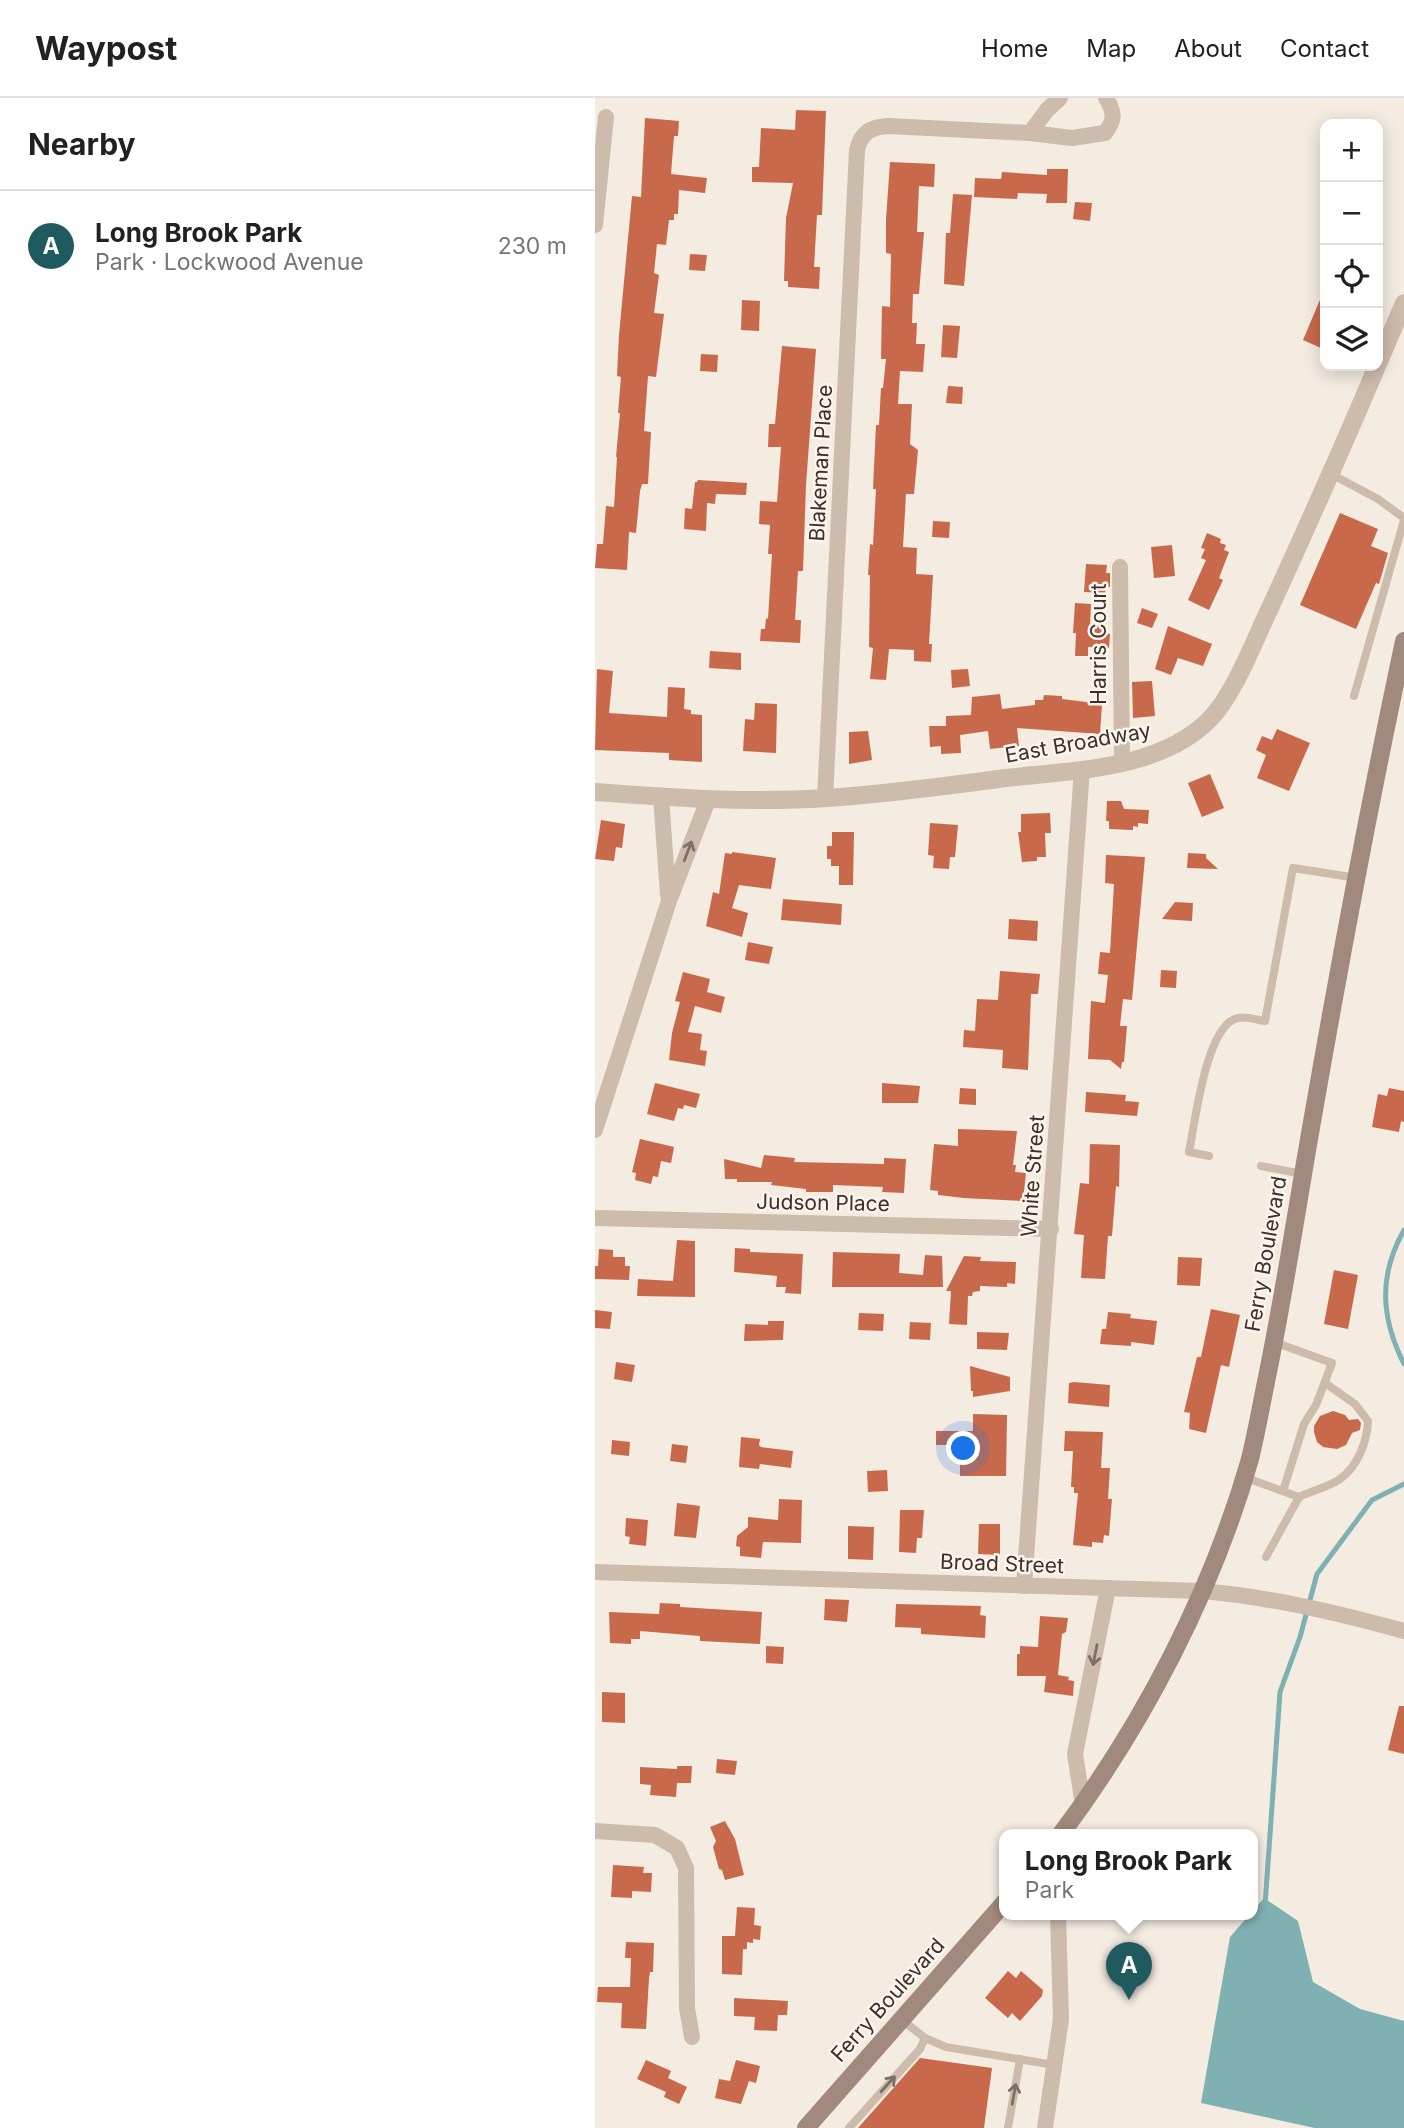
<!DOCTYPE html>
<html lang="en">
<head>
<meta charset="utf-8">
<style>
	body { margin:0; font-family:Inter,sans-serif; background:#f6f6f6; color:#202124 }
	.controls { position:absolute; right:21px; top:21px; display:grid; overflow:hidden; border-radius:14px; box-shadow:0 4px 18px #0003 }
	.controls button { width:63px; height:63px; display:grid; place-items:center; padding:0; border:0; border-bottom:2px solid #e0e0e0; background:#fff; color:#202124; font:35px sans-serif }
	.you { position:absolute; left:369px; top:1351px; width:24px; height:24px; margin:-18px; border:5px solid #fff; border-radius:50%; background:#1a73e8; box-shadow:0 0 0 10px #1a73e833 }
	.badge { display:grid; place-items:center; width:46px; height:46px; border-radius:50%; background:#1f5a5e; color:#fff; font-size:23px; font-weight:700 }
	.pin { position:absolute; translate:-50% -58px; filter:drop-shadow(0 2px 4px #0008) }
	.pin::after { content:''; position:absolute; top:37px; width:24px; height:21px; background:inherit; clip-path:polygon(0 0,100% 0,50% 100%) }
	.popup { position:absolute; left:404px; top:1731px; width:259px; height:91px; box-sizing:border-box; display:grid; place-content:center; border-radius:14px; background:#fff; filter:drop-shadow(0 2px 5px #0005); font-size:23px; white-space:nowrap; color:#757577 }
	.popup b { font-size:26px; color:#202124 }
	.popup::after { content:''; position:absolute; left:50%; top:100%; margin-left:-14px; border:14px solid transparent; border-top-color:#fff }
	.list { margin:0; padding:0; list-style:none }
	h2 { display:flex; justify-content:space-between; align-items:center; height:91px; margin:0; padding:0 28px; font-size:30px }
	h2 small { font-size:23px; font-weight:400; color:#757577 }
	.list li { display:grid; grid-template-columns:46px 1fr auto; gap:21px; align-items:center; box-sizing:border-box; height:112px; padding:0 28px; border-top:2px solid #e0e0e0 }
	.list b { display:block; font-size:26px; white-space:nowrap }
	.list p { margin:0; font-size:23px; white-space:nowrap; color:#757577 }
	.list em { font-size:23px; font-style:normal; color:#757577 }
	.icon { flex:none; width:38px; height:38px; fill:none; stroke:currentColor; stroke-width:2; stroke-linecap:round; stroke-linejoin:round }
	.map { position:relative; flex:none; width:809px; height:2030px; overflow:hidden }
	header { display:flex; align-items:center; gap:42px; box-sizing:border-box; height:98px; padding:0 35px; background:#fff; border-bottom:2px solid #e0e0e0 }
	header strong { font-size:33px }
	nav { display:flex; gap:38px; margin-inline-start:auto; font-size:24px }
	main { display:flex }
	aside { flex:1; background:#fff }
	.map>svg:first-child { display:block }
</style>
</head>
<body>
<header>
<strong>Waypost</strong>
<nav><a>Home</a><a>Map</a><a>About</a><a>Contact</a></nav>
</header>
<main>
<aside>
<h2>Nearby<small></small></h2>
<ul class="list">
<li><span class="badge">A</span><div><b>Long Brook Park</b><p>Park · Lockwood Avenue</p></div><em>230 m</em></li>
</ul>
</aside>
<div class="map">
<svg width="809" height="2030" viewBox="0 0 809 2030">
	<rect width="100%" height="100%" fill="#f4ebe1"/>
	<polygon fill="#7fb0b2" points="669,1800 703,1823 718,1884 765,1911 809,1923 809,2030 720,2030 606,2005 635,1839 655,1816 658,1816 658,1813"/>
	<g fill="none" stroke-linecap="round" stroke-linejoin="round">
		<g stroke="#7fb0b2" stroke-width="5">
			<path d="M 809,1132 C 783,1178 786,1220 809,1266"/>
			<polyline points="670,1808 685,1594 705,1539 722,1476 777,1402 809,1386"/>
		</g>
	</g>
	<g fill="#c8694b">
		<polygon points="201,12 231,13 227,117 222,117 219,169 225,169 224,191 193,189 193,183 189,183 191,120 198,85 157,84 157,69 164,69 166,30 200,32"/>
		<polygon points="50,20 84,23 83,38 79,38 76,76 112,80 110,95 84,92 83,116 79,116 79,122 74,122 71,147 62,146 59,175 64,177 59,215 69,216 61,279 53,278 49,333 56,334 53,386 47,386 45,393 41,435 34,434 32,472 0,470 2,446 8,446 11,408 19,409 22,359 21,359 25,315 23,315 26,279 22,278 24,237 37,98 46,99"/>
		<polygon points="295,64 340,66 339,89 324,88 322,134 329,134 324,196 318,196 317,225 322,225 321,246 330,246 328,274 305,273 303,306 317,306 315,346 323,352 319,396 311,396 308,449 322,450 321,476 338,477 334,546 337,546 336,564 319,563 319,552 294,551 291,582 275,581 278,550 274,549 275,477 273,477 275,446 278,447 281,391 278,391 281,327 284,327 286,290 288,290 291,261 286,261 287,208 295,209 296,156 291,155 291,121"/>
		<polygon points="452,71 473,71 472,105 451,105 452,96 423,95 422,101 379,99 380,80 406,81 407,74 452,77"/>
		<polygon points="358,96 377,97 369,188 349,186 351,135 355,135"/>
		<polygon points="480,104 497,105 495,123 478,121"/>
		<polygon points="95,156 112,157 110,173 94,172"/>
		<polygon points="730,190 730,239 726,250 708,242"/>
		<polygon points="147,202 165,203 164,233 146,232"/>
		<polygon points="348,227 365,228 362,260 346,259"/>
		<polygon points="187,248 221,251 211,387 208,473 203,473 200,522 206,522 205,545 165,543 166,531 170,531 171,520 173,521 177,456 173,456 175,427 164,426 165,403 182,404 186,349 173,349 174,326 180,326"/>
		<polygon points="106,256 123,257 122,274 105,273"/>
		<polygon points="353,288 368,289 367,306 351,305"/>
		<polygon points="103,382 152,385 151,397 121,396 120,406 112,405 111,433 89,431 90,410 97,411 100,384 102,384"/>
		<polygon points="745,415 783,431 776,448 793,455 784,486 781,485 761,531 705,507"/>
		<polygon points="338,423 355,424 354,440 337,439"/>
		<polygon points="612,435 626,441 625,445 631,447 629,452 634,454 624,480 628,482 614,512 593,502 611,462 606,460 610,451 606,450"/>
		<polygon points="577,447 580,478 559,480 556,449"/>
		<polygon points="491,466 512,467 511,475 515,475 515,489 511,488 510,495 489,494"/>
		<polygon points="480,505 496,506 495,527 509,528 509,535 515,536 514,550 493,549 493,558 480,558 481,535 478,535"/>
		<polygon points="547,510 563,516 557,530 542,525"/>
		<polygon points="573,528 617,546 608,568 583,560 576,577 560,571"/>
		<polygon points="115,553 146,555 146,572 114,570"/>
		<polygon points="2,571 18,573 14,615 72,619 73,589 90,590 89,611 96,612 96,616 107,617 107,664 74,662 74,655 0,652"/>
		<polygon points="373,571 375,588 357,590 356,572"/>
		<polygon points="557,583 560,618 538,620 537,584"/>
		<polygon points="405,596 407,611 440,607 440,602 448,602 449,597 467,598 467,601 507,606 505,636 422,630 424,648 395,651 393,633 365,637 366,655 346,656 346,648 335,649 334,628 351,628 351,618 376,617 377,599"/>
		<polygon points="160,605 182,606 181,655 148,653 150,621 159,622"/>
		<polygon points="682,631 715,645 694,693 662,680 671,657 661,652 667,638 677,642"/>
		<polygon points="273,633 277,662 254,666 254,634"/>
		<polygon points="615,676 629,710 607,719 593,685"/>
		<polygon points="512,703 526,703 529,711 554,712 553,726 543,725 543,729 538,728 538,732 514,731 514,723 511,723"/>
		<polygon points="455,715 456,735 450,735 451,759 442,759 442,763 427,764 423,734 426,734 426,716"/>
		<polygon points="6,722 30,726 27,750 21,749 19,763 0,761"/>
		<polygon points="335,725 363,727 360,759 355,759 354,771 338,770 339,758 333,757"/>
		<polygon points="237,734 259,734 258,787 244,787 244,768 236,768 236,761 232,761 232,748 237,748"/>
		<polygon points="137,754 181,760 176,791 144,787 137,810 153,815 147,839 111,828 118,794 124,796 130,755 137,756"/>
		<polygon points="593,755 611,756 611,760 623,771 592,770"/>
		<polygon points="511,757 550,759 537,902 528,901 525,928 532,928 529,964 527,964 526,971 515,962 493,961 496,903 510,905 513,877 503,876 505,854 515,855 519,786 510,785"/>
		<polygon points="188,801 247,806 246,827 186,822"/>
		<polygon points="580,804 598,805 597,823 567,821"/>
		<polygon points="414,821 443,823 442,843 413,841"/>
		<polygon points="153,844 178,849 174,866 150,862"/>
		<polygon points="566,872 582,873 581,890 565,889"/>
		<polygon points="405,873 445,876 443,896 436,896 433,972 407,970 408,952 368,949 369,932 380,933 382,901 403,902"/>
		<polygon points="88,874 115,881 112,894 130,899 126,915 100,908 93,934 107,936 105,952 112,953 110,968 74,962 77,935 85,904 80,903"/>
		<polygon points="60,985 105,996 101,1010 89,1007 88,1011 83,1010 79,1023 52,1016"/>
		<polygon points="287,985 325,988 323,1005 287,1005"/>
		<polygon points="365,990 381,991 381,1007 364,1006"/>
		<polygon points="794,990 809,993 809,1024 806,1023 804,1034 777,1029 783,996 792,998"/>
		<polygon points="491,994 531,997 530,1003 544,1004 542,1018 490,1014"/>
		<polygon points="363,1031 422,1033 418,1067 421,1067 420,1074 431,1075 428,1103 369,1100 343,1097 343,1093 335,1092 339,1046 363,1048"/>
		<polygon points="45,1041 79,1049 76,1065 66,1063 63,1079 58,1078 56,1086 40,1082 41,1075 37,1074"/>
		<polygon points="495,1046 525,1047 524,1089 521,1088 517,1138 513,1138 510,1181 486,1180 489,1137 479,1136 485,1085 494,1086"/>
		<polygon points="169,1057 200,1060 199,1064 289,1066 289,1060 311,1061 309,1095 287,1094 288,1089 238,1087 238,1094 211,1094 211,1091 176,1087 177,1084 142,1084 142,1081 130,1081 129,1061 166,1070"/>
		<polygon points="82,1142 100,1143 100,1199 42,1198 43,1181 78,1183"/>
		<polygon points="140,1150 155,1151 155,1154 208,1156 206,1196 190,1195 191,1189 181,1189 182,1178 139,1174"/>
		<polygon points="4,1151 18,1152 18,1159 30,1159 30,1168 35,1168 34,1182 0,1181 0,1168 3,1168"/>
		<polygon points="238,1154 305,1156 304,1175 328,1177 330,1157 347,1158 348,1189 237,1189"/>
		<polygon points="369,1158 386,1159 385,1163 421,1164 420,1186 412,1185 412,1189 385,1188 385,1193 378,1194 377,1198 373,1198 372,1227 354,1226 356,1193 351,1193"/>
		<polygon points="583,1159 607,1160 605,1188 582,1187"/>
		<polygon points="739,1172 763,1177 753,1231 729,1226"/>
		<polygon points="616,1211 645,1217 634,1269 626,1267 611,1335 594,1331 595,1315 589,1314 602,1259 606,1259"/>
		<polygon points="0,1212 17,1214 15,1231 0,1230"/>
		<polygon points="513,1214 536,1216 535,1220 562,1223 559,1247 536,1244 536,1248 505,1246 507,1231 511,1231"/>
		<polygon points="264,1215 289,1216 288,1233 263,1232"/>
		<polygon points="173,1223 189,1223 188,1242 149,1243 150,1226 173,1227"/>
		<polygon points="315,1224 336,1225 335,1242 314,1241"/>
		<polygon points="382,1234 414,1235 412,1252 382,1251"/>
		<polygon points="21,1264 40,1267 37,1284 19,1281"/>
		<polygon points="375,1268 415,1279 415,1293 378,1299 378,1293 376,1293"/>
		<polygon points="479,1284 515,1287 514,1309 473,1305 474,1285"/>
		<polygon points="738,1313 750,1317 754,1322 763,1321 766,1325 765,1332 757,1335 751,1347 742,1351 728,1349 722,1344 719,1334 719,1328 725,1318"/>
		<polygon points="378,1316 412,1317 411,1378 365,1378 365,1347 341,1347 341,1333 378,1333"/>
		<polygon points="470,1333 508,1334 506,1370 515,1370 513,1401 517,1401 514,1438 509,1437 508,1445 497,1444 497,1449 478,1447 483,1395 479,1395 479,1389 476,1389 478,1353 469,1353"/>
		<polygon points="146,1339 165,1341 164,1347 166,1349 198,1353 196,1370 165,1366 164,1371 144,1369"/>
		<polygon points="17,1342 35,1344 34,1358 16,1356"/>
		<polygon points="77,1346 93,1348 91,1365 75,1363"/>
		<polygon points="292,1372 293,1393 273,1394 272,1373"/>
		<polygon points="184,1401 207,1402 206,1445 168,1444 166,1460 145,1458 145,1449 141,1448 142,1438 153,1429 153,1419 183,1422"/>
		<polygon points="82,1405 105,1408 101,1440 79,1438"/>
		<polygon points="305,1412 329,1412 327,1440 322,1440 321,1455 304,1454"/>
		<polygon points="31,1420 53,1422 51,1448 34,1446 35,1439 30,1438"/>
		<polygon points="384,1426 405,1426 405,1457 383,1456"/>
		<polygon points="253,1428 279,1429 278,1462 253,1461"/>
		<polygon points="230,1501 254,1502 252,1524 229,1522"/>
		<polygon points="65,1505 85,1506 85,1509 167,1514 165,1546 105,1543 105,1538 45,1533 45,1541 36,1541 36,1546 15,1545 14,1514 64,1516"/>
		<polygon points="301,1506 386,1508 385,1517 391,1518 390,1540 326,1536 326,1530 300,1529"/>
		<polygon points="445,1518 473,1520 471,1534 467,1536 463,1577 474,1579 473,1582 479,1583 478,1598 449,1594 451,1578 422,1578 422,1556 425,1556 425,1548 443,1549"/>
		<polygon points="171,1548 189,1549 188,1566 171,1565"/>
		<polygon points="7,1594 30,1595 30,1625 7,1624"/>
		<polygon points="804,1608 809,1608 809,1656 793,1652"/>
		<polygon points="122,1661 142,1663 140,1677 121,1675"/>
		<polygon points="82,1668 97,1668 96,1685 82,1685 81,1699 55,1697 56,1687 45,1686 45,1669 82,1671"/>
		<polygon points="130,1723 140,1741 149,1777 130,1782 127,1772 124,1771 118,1749 121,1743 115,1729"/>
		<polygon points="18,1767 49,1769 48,1775 57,1775 56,1794 37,1793 37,1800 16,1799"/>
		<polygon points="142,1809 160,1810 159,1827 166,1828 165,1842 158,1841 158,1845 152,1844 152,1851 148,1851 147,1877 127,1876 127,1838 140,1838"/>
		<polygon points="31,1844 59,1845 58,1874 55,1874 54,1880 51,1931 26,1930 27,1905 2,1904 3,1889 35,1889 36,1860 30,1860"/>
		<polygon points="413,1873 421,1880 426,1873 448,1892 447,1898 425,1923 417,1915 413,1920 390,1900"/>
		<polygon points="139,1900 193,1903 192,1917 183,1917 182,1933 159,1932 160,1919 139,1918"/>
		<polygon points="325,1960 397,1970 389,2030 263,2030"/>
		<polygon points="51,1962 76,1973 73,1980 92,1989 84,2006 69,1999 71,1994 42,1981"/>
		<polygon points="141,1962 165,1968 161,1985 154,1983 146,2006 120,2000 124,1981 135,1983"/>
	</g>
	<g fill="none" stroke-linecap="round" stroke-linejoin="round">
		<g stroke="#cdbbac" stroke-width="8">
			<polyline points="736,376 783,401 809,420"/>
			<polyline points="759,598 809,422"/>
			<path d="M 614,1058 L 594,1054 C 600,1025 611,926 643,920 C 651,918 662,922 670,923 L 698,770 L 762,780"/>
			<polyline points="666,1068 708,1076"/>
			<polyline points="679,1244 737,1265 721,1307 709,1326 688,1393"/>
			<polyline points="649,1379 704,1399 671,1459"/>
			<path d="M 704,1399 C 716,1393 734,1389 745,1381 C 763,1368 772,1344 773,1323 L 760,1306 L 730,1285"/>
			<polyline points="307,1922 330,1940 351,1949 459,1967"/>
			<polyline points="254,2030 325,1951 330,1940"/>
			<polyline points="413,2030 425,1961"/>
		</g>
		<g stroke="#cdbbac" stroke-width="16">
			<polyline points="435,35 452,12 465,0"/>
			<polyline points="0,127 11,19"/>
			<polyline points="525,469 527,664"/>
			<polyline points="66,699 73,797"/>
			<path d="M 230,700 L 262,52 C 266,35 275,29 293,28 L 435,35 L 477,40 L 510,35 C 520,22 520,15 511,0"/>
			<polyline points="0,1032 74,803 113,702"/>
			<polyline points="0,1120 456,1131"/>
			<path d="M 0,1474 L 607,1493 C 676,1499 743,1515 809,1533"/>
			<polyline points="429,1488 487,671"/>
			<polyline points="488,1707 480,1656 513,1490"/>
			<polyline points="0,1733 60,1737 82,1750 91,1770 92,1910 97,1939"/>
			<polyline points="450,2030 466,1921 463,1816"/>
		</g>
		<g stroke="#cdbbac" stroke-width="18">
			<polyline points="783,266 809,205"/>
			<path d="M 0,694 C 77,700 155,705 232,700 C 292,696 352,688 411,680 C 479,672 565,672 615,621 C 640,595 659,543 675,510 C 712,429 748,349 782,268"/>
		</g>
		<g stroke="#a18a7d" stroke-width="18">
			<path d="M 466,1736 C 549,1625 617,1494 655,1361 C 662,1332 667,1303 673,1274 C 691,1186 704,1096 720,1007 C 747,852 776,698 809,543"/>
			<polyline points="211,2030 410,1804"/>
		</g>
	</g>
	<defs><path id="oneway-shaft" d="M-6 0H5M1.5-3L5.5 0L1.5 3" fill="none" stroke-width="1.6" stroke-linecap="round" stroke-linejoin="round" transform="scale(1.75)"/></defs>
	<g stroke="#7d6f65">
		<use href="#oneway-shaft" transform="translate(93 753) rotate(-69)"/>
		<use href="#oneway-shaft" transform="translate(500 1557) rotate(101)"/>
		<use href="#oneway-shaft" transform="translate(293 1986) rotate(-48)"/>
		<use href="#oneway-shaft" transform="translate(419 1996) rotate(-80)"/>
	</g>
	<g text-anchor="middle" stroke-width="5" stroke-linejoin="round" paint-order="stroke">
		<g font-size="21" fill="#3b302b" stroke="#fbf5ee">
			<text transform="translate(226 365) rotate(-87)" y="7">Blakeman Place</text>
			<text transform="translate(504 546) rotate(-90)" y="7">Harris Court</text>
			<text transform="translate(483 645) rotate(-10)" y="7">East Broadway</text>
			<text transform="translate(438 1078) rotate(-86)" y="7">White Street</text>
			<text transform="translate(228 1105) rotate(1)" y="7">Judson Place</text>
			<text transform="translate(671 1156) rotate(-80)" y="7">Ferry Boulevard</text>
			<text transform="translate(407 1466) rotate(2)" y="7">Broad Street</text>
			<text transform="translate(293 1902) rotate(-48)" y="7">Ferry Boulevard</text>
		</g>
	</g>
</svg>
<div class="controls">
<button>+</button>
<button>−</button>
<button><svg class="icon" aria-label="locate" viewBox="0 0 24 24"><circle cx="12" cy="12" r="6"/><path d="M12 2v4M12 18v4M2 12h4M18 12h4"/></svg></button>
<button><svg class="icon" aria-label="layers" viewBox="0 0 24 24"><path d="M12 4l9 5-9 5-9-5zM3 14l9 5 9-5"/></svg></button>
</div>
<div class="you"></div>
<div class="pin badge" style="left:534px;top:1902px">A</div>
<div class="popup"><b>Long Brook Park</b>Park</div>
</div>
</main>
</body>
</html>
